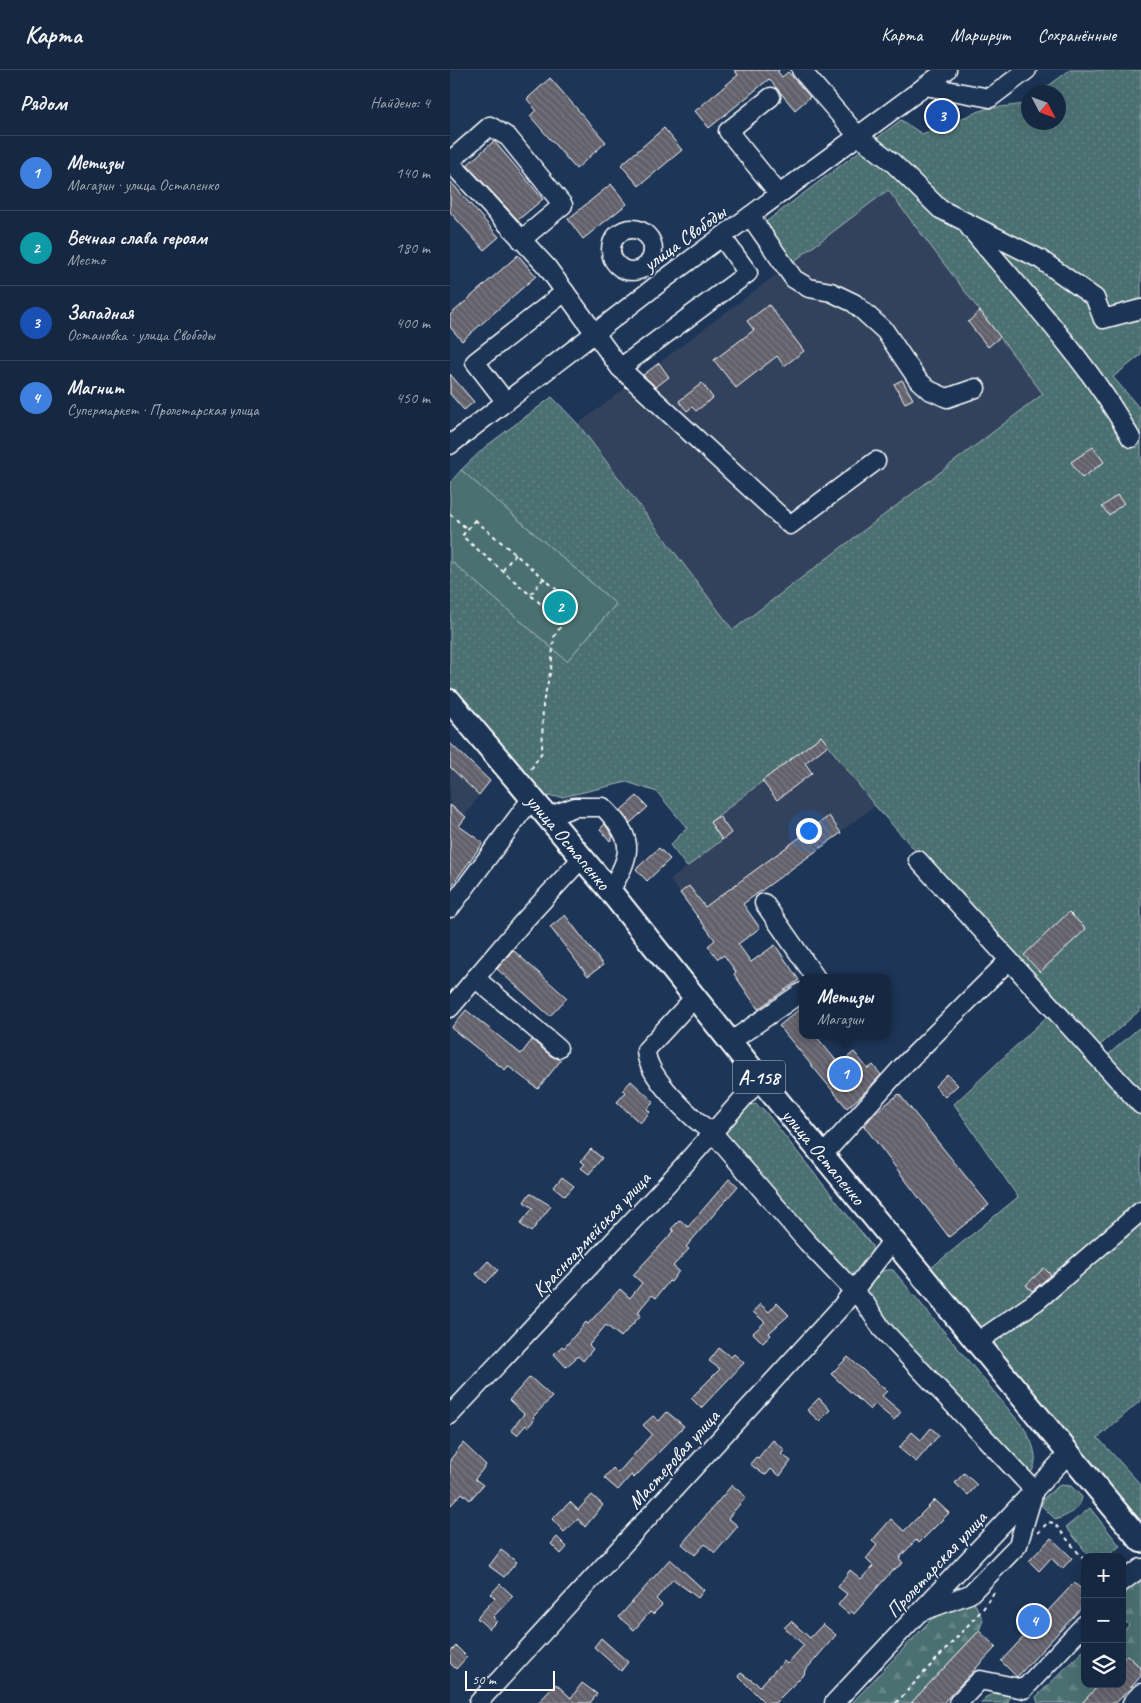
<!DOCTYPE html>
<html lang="ru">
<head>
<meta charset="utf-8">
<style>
	body { margin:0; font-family:Caveat,sans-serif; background:#23344c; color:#f1f3f6 }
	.controls { position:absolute; right:15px; bottom:15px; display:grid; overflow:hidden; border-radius:10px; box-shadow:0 5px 20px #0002 }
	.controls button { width:45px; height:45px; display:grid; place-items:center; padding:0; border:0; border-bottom:1px solid #35445a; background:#162841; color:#f1f3f6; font:25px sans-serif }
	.compass { position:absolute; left:571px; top:15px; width:45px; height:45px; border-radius:50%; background:#162841; box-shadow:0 5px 20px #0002; rotate:131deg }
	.scale { position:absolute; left:15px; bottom:12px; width:90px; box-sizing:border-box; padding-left:5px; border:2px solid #fff; border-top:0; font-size:14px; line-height:18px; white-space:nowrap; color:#fff; -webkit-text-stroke:4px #1d3557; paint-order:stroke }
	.you { position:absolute; left:358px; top:760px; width:18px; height:18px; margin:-12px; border:4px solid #fff; border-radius:50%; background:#1a73e8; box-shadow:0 0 0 8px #1a73e833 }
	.badge { display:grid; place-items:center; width:32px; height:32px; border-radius:50%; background:#d93025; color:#fff; font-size:16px; font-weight:700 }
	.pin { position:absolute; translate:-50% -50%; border:2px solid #fff; box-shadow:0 1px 5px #0006 }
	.popup { position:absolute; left:349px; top:904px; width:92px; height:65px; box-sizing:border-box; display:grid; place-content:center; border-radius:10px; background:#162841; filter:drop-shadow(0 1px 4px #0005); font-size:16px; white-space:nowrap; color:#9ea6b1 }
	.popup b { font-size:19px; color:#f1f3f6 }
	.popup::after { content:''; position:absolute; left:50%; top:100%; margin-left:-10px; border:10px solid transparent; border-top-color:#162841 }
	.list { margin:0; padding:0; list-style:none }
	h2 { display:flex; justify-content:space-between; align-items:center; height:65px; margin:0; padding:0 20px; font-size:21px }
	h2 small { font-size:16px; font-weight:400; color:#9ea6b1 }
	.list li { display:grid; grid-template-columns:32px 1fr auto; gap:15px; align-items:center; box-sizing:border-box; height:75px; padding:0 20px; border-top:1px solid #35445a }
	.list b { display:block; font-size:19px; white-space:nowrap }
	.list p { margin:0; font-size:16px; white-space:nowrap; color:#9ea6b1 }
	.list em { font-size:16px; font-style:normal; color:#9ea6b1 }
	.icon { flex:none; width:28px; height:28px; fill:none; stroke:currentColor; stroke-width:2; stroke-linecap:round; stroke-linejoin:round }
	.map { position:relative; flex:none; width:691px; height:1633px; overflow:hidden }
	header { display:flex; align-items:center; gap:30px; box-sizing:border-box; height:70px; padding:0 25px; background:#162841; border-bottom:1px solid #35445a }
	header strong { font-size:24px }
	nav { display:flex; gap:28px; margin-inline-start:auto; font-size:18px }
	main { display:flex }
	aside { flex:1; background:#162841 }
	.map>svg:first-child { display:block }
</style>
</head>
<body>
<header>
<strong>Карта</strong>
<nav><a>Карта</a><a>Маршрут</a><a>Сохранённые</a></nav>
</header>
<main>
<aside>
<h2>Рядом<small>Найдено: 4</small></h2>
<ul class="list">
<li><span class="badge" style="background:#3f7fe0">1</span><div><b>Метизы</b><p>Магазин · улица Остапенко</p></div><em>140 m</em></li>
<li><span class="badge" style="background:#0f9aa8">2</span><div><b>Вечная слава героям</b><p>Место</p></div><em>180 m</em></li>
<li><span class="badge" style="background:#1a4fb4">3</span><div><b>Западная</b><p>Остановка · улица Свободы</p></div><em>400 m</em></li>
<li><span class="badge" style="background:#3f7fe0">4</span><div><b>Магнит</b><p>Супермаркет · Пролетарская улица</p></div><em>450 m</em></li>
</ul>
</aside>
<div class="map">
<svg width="691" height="1633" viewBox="0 0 691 1633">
	<defs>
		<pattern id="grass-dots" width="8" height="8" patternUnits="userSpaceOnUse" patternTransform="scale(1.25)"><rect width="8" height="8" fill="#4b6f71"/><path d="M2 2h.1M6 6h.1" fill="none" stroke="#668586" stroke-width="1.8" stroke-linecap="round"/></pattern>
		<pattern id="forest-firs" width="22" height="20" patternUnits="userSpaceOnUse" patternTransform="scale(1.25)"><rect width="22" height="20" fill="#4b6f71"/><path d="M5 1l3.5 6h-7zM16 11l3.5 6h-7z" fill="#668586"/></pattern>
		<pattern id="building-back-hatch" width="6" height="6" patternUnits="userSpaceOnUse" patternTransform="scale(1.25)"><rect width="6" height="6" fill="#62616b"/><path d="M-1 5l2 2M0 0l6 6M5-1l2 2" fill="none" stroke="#7a7981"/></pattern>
	</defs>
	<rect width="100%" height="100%" fill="#1d3557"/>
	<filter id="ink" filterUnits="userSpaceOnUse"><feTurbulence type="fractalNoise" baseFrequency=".02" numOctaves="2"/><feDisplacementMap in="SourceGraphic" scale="10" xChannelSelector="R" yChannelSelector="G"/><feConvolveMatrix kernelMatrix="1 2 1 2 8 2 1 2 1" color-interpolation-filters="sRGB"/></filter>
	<g filter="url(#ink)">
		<g fill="#32425d">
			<polygon points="438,120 593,324 283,561 128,354"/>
			<polygon points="371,666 425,736 258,860 220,810 272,770 260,752"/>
			<polygon points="0,697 29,725 0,769"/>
		</g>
		<g fill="url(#grass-dots)" stroke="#a5b7b8">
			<polygon points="620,0 691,0 691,285 663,307 691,340 691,939 646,979 425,736 371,666 260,752 272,770 237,797 220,775 237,758 207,722 177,712 112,727 94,726 0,616 0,490 117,591 166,534 11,400 35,377 102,327 128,354 283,560 593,324 438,120 343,192 313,154 451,50 472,64 535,39 575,34 578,31 578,52 608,52 608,22 590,22"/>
			<polygon points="604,940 651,991 691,956 691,1330 648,1368 691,1415 691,1458 481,1198 568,1127 504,1034"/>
			<polygon points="306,1034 314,1040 422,1176 422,1186 402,1222 267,1069 295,1036"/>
			<path d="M 443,1200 L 574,1358 C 582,1371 591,1390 580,1404 L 432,1259 L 416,1225 C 419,1211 427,1198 443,1200 Z"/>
			<path d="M 610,1415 L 621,1416 L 632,1427 C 630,1440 618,1445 606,1450 L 591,1435 L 596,1426 Z"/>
			<polygon points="640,1438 670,1476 656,1487 640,1487 616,1457"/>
		</g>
		<g fill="url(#forest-firs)" stroke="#a5b7b8">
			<path d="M 691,1511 L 691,1598 L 677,1585 L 672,1590 L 672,1563 L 679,1555 L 672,1548 C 672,1531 673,1518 691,1511 Z"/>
			<polygon points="515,1532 525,1534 533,1550 529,1561 461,1633 402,1633 491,1539"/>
			<polygon points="633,1581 635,1583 635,1614 650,1614 632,1633 588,1633 586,1627"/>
			<polygon points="548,1622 560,1625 558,1633 530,1633 536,1627"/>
		</g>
		<polygon fill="#4b6f71" stroke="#a5b7b8" points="11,400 166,534 117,591 0,490 0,413"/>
		<g fill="url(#building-back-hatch)" stroke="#fff">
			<polygon points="284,0 329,0 328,2 332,7 338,2 360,27 345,40 319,9 259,58 245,41 288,5"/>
			<polygon points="100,8 156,72 126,99 80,46 86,40 77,29"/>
			<polygon points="214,58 232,80 189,116 171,95"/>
			<polygon points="44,71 93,129 68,150 17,95"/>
			<polygon points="0,111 49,167 34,180 0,142"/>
			<polygon points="161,114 177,134 133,169 118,149"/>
			<polygon points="68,185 86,206 12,271 0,257 0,245"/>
			<polygon points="319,235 354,281 334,296 327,286 286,318 264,290 304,260 297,251"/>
			<polygon points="530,241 550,267 538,277 518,252"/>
			<polygon points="209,293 219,307 206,317 193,305"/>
			<polygon points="0,304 24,332 14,340 0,324"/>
			<polygon points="452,310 463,329 455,333 444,314"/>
			<polygon points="252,313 263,328 246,341 242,337 237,341 229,331"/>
			<polygon points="643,377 654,392 632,408 621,392"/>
			<polygon points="667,425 674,433 659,445 652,437"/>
			<polygon points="371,666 378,675 355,693 362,703 327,730 312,711"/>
			<polygon points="0,673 40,711 29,725 0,697"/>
			<polygon points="187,726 198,737 180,753 171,740"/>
			<polygon points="0,735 16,747 9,756 33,773 0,818"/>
			<polygon points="269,746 281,763 272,770 260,752"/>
			<polygon points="379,746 391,763 293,834 310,858 288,874 301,892 325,875 349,910 308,939 284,904 286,902 274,885 268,889 258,876 265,870 230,823 239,816 255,837"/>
			<polygon points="155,754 163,767 160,771 150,759"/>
			<polygon points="209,778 220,789 197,811 186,799"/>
			<polygon points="619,842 636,859 590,902 574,885"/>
			<polygon points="115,845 153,895 138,906 100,857"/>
			<polygon points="63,880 117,928 100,946 47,899"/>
			<polygon points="352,937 352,965 365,965 389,994 404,982 418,999 423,995 431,1005 410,1027 397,1038 329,956"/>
			<polygon points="16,940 71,984 82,970 101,986 111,990 88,1019 58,996 55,1000 1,958"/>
			<polygon points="497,1004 508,1015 495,1027 485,1016"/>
			<polygon points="181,1011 204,1032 197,1039 200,1042 190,1053 167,1032 176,1022 173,1020"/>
			<polygon points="449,1024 539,1135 499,1167 414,1056 425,1043"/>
			<polygon points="141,1079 152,1088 139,1104 131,1098 135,1094 131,1091"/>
			<polygon points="112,1107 124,1116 115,1126 104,1117"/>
			<polygon points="279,1109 288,1116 236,1177 239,1179 223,1196 229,1201 221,1212 219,1211 206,1228 202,1225 191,1238 188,1243 191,1245 171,1267 156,1255 139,1275 143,1279 133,1291 128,1286 116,1297 104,1284 112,1276 114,1278 136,1252 138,1254 170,1219 180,1228 192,1213 183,1205 224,1161 221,1159 230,1150 238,1157"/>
			<polygon points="80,1123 101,1136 81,1162 70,1154 83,1138 74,1132"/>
			<polygon points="38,1191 48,1200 36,1213 26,1204"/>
			<polygon points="594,1198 601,1205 582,1221 576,1215"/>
			<polygon points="327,1233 339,1245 319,1263 321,1265 313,1273 303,1263 315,1252 303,1242 310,1234 319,1242"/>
			<polygon points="269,1278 281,1287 284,1284 294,1293 251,1338 241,1328 270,1299 259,1291"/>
			<polygon points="398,1287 437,1321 432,1326 451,1342 444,1350 425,1334 420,1340 381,1304"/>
			<polygon points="80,1307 102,1327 83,1347 85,1349 78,1357 76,1355 67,1365 61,1360 74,1344 59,1330"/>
			<polygon points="369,1328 380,1340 369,1351 357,1340"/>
			<polygon points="217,1342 234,1356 184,1408 181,1405 168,1420 154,1408 163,1398 168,1403 202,1364 193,1355 203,1346 209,1351"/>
			<polygon points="481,1358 489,1365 466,1392 449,1378 462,1362 471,1370"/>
			<polygon points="323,1370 335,1380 331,1384 341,1391 330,1406 321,1399 316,1405 313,1404 300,1394 306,1387 308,1388"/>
			<polygon points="13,1373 36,1395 25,1409 33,1415 20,1430 12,1423 0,1436 0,1390"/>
			<polygon points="514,1403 527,1415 518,1425 505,1413"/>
			<polygon points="282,1415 296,1427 278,1448 288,1456 265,1483 255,1474 245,1485 232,1474"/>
			<polygon points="142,1425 153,1435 135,1457 128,1449 114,1462 102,1449 120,1432 128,1440"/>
			<polygon points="485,1430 499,1443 469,1473 466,1470 449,1488 453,1493 441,1502 404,1544 401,1541 399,1544 388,1535 397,1524 388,1517 400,1500 411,1509 423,1496 416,1489 427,1475 422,1471 441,1449 454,1461"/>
			<polygon points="107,1467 117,1477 111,1484 101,1474"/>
			<polygon points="601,1468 622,1488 612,1499 601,1488 589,1501 579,1491"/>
			<polygon points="51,1480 67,1492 54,1507 39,1496"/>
			<polygon points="220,1489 254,1520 248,1528 223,1509 206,1529 212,1535 203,1544 200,1542 184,1560 169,1547"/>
			<polygon points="624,1513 635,1522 635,1534 567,1607 551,1591"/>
			<polygon points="50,1514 63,1526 43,1547 47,1551 39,1559 27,1548 45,1528 41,1524"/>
			<polygon points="341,1551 360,1568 373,1554 386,1565 354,1602 355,1603 325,1633 315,1633 288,1606 291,1603 310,1616 334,1591 337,1594 354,1575 334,1558"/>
			<polygon points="529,1561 546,1577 493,1633 461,1633"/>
			<polygon points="151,1568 178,1592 171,1601 144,1577"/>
			<polygon points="6,1576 17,1587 6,1599 0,1593 0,1582"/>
			<polygon points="677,1585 691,1598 691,1606 684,1614 666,1633 632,1633 650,1614 672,1614 672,1590"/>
			<polygon points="132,1613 147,1624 140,1633 88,1633 106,1614 121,1628"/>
		</g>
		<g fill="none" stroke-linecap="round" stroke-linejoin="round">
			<defs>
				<g id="minor">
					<polyline points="351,0 408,66 442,92 490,139 590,189 645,228 653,249 691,239"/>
					<polyline points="475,16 540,28 577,0"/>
					<polyline points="321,27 278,61 329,124"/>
					<polyline points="0,91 40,56 58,67 113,135 71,170"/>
					<polyline points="0,92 97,197 170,298 298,203 272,167"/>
					<polyline points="300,146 344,209 359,218 381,222 404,233 435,261 468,310 479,320 497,328 526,318"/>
					<path d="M 519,157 C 574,224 638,290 681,368"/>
					<circle cx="182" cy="180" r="21"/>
					<polyline points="170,298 340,455 426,391"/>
					<polyline points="55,331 25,292 115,222"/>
					<polyline points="0,375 216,208 497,0"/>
					<path d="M 97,747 L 125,737 L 153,737 C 186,770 182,783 160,821"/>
					<polyline points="468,790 691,1035"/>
					<polyline points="314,833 366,908"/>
					<polyline points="0,838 82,728"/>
					<polyline points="25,908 108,978"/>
					<path d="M 244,928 L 196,980 C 196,1006 242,1049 263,1063 L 357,1172 L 415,1233 L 432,1259 L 584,1420"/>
					<polyline points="0,938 73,852 132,788"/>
					<polyline points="280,972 352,922"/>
					<polyline points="373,1085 452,997 559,890"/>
					<polyline points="527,1272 587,1231 691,1141"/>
					<polyline points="0,1345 218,1113 310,1009"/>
					<polyline points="672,1512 691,1498"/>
					<polyline points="473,1541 520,1524 568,1475 583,1425"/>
					<polyline points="28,1633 391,1237 443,1170"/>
					<polyline points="384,1633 619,1383"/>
					<polyline points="508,1633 530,1610 574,1619 635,1554"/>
					<polyline points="682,1633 691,1623"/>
				</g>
				<g id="major">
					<path id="s1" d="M 0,631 L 160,821 L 310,1009 L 691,1471"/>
				</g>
			</defs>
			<use href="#minor" stroke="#fff" stroke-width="21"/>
			<use href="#major" stroke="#fff" stroke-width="26"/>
			<g stroke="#fff" stroke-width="2" stroke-dasharray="4 4" stroke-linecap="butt">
				<polyline points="0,444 17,459"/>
				<polygon points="25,450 126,536 113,553 12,466"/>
				<polyline points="53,500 65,484"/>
				<polyline points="81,524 93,509"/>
				<polyline points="81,699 92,682 93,633 101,599 104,567 113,553"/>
				<polyline points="588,1463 598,1452 604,1453 635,1491"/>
				<polyline points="446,1633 533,1539 545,1521"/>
			</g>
			<use href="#minor" stroke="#1d3557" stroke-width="18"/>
			<use href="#major" stroke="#1d3557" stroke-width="22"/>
		</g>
	</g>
	<g text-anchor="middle" stroke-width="4" stroke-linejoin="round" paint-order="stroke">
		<rect fill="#1d3557" stroke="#bbc2cd" stroke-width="1" x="283" y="990.5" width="52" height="33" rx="4"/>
		<g font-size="19" font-weight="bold" fill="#fff">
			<text x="309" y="1014">А-158</text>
		</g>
		<g font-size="20" fill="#fff" stroke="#1d3557">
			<text transform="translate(234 168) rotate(-36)" y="7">улица Свободы</text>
			<text dy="7" stroke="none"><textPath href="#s1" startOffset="184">улица Остапенко</textPath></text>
			<text dy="7" stroke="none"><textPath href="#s1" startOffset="589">улица Остапенко</textPath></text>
			<text transform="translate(141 1164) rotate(-47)" y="7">Красноармейская улица</text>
			<text transform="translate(223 1389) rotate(-48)" y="7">Мастеровая улица</text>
			<text transform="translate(486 1494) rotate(-47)" y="7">Пролетарская улица</text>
		</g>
	</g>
</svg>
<div class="controls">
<button>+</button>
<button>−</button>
<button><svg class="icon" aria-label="layers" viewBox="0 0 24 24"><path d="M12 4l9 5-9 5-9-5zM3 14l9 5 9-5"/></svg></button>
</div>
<svg class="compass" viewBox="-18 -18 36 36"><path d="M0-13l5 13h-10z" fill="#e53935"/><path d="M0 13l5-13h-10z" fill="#9ea6b1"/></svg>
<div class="scale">50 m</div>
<div class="you"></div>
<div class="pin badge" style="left:395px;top:1004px;background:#3f7fe0">1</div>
<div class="popup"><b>Метизы</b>Магазин</div>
<div class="pin badge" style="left:110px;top:537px;background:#0f9aa8">2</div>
<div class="pin badge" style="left:492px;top:46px;background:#1a4fb4">3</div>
<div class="pin badge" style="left:584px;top:1551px;background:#3f7fe0">4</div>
</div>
</main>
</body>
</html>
